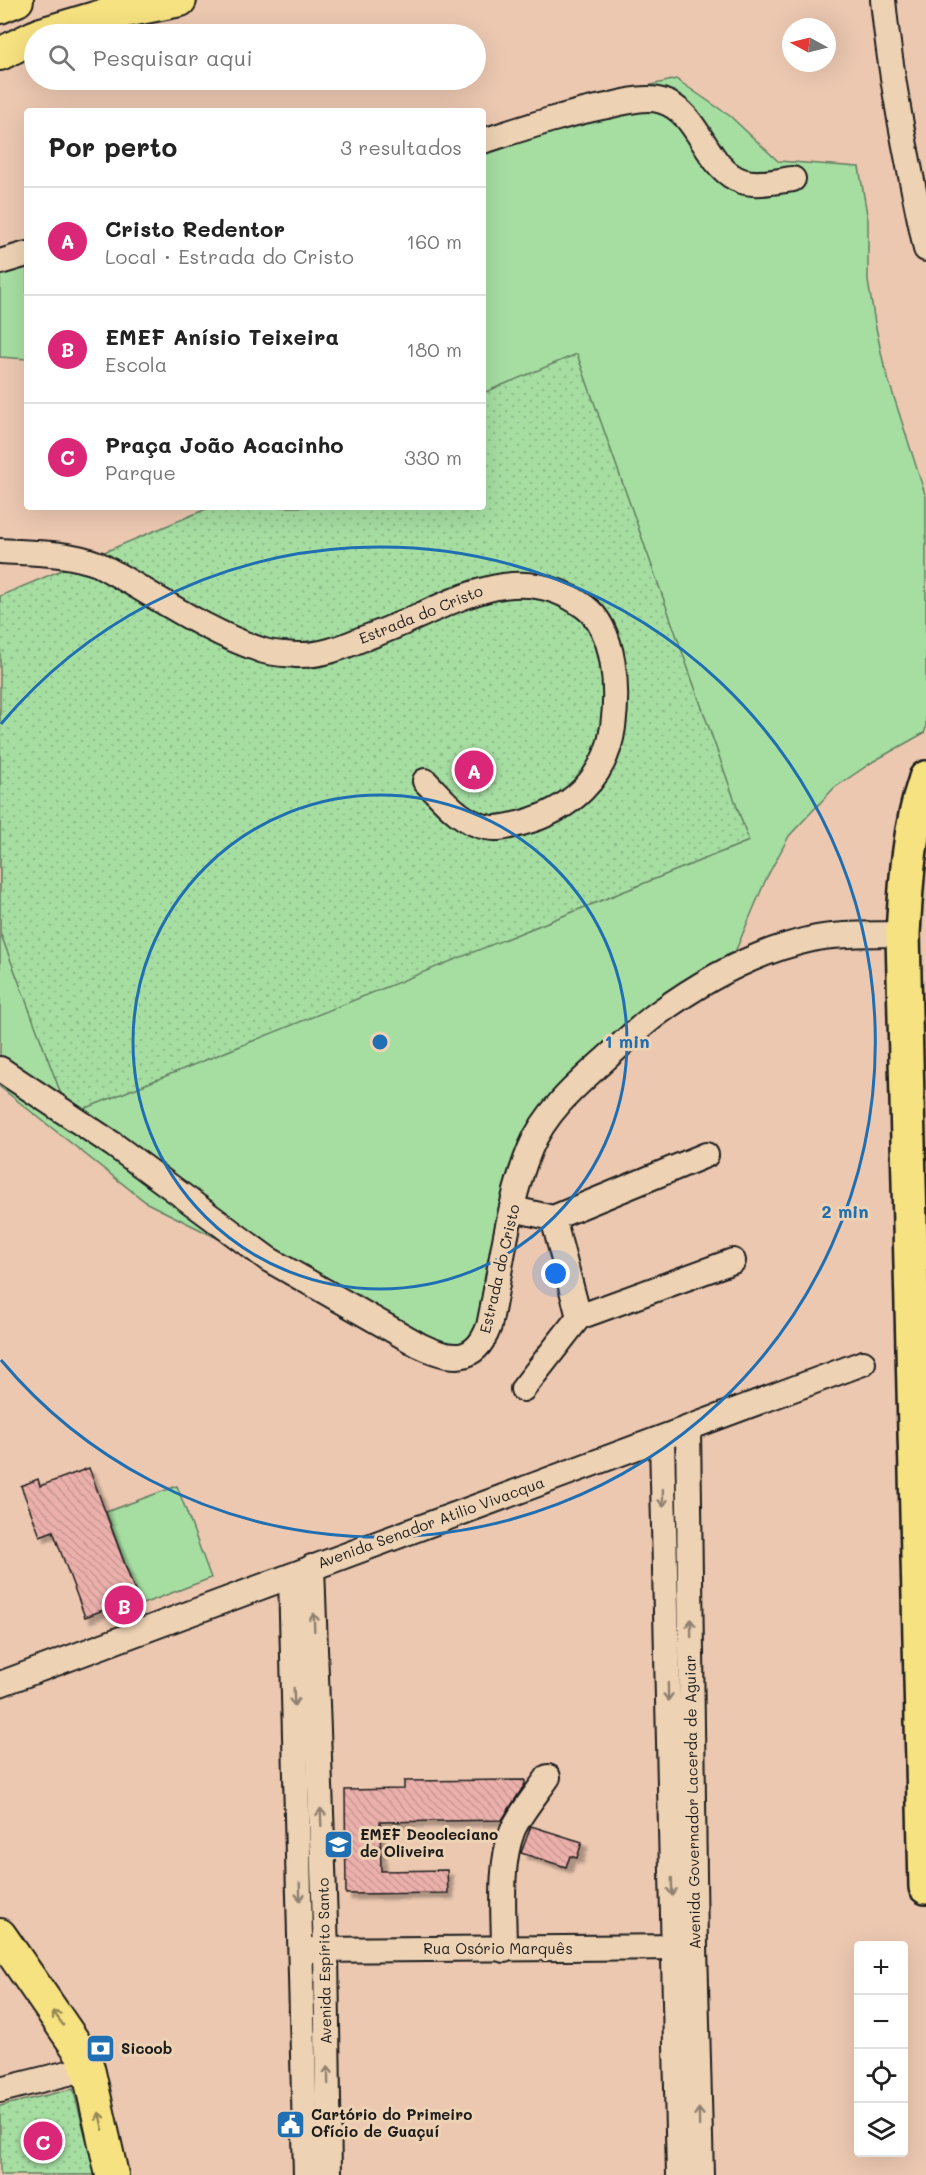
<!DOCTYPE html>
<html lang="pt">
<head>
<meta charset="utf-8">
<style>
	body { margin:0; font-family:Mali,sans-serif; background:#f2f2f2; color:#222 }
	.controls { position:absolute; right:18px; bottom:18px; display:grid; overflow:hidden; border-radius:6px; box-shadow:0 6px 24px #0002 }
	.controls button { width:54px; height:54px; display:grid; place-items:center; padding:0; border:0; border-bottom:2px solid #e0e0e0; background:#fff; color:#222; font:30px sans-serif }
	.compass { position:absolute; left:782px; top:18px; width:54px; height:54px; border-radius:50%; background:#fff; box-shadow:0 6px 24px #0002; rotate:277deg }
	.you { position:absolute; left:556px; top:1274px; width:21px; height:21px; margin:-15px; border:4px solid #fff; border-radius:50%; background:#1a73e8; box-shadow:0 0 0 9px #1a73e833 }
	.badge { display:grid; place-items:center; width:39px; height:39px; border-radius:50%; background:#db2777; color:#fff; font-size:20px; font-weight:700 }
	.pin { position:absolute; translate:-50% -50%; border:3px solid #fff; box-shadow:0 2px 6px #0006 }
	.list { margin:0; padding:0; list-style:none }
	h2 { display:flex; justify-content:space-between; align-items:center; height:78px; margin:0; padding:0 24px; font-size:26px }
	h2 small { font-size:20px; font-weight:400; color:#767676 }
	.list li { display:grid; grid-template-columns:39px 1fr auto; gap:18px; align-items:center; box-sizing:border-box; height:108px; padding:0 24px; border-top:2px solid #e0e0e0 }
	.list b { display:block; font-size:22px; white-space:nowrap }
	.list p { margin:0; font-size:20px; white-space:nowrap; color:#767676 }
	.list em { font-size:20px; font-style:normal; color:#767676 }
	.icon { flex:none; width:33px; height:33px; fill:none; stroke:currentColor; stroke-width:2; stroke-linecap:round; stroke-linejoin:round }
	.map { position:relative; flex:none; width:926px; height:2175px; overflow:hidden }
	.search { position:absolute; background:#fff; box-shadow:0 6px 24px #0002; left:24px; top:24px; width:462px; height:66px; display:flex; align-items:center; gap:15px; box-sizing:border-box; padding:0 21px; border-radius:33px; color:#767676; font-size:22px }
	.panel { position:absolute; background:#fff; box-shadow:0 6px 24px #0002; left:24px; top:108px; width:462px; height:402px; border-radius:6px }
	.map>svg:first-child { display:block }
</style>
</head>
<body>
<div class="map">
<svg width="926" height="2175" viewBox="0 0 926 2175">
	<defs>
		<pattern id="park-dots" width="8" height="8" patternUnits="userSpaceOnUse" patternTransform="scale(1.5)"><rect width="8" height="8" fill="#a6dea2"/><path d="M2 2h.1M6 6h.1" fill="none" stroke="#8ebe8b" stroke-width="1.8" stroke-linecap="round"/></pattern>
		<pattern id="building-back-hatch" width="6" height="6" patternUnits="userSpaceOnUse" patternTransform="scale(1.5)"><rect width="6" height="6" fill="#ebb0ab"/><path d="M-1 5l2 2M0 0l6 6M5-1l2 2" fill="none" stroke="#c99793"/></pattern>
		<filter id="shadow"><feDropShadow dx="5.5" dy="5.5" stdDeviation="1.5" flood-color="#0004"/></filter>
	</defs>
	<rect width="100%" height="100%" fill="#ecc8b1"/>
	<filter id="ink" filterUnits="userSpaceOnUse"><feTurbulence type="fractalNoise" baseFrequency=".0167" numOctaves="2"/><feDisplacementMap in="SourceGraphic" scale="12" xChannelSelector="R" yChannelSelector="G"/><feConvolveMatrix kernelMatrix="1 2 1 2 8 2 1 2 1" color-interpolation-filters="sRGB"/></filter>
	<g filter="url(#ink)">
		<g fill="#a6dea2" stroke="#617d5f" stroke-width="1.5">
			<polygon points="676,79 730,116 778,161 859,167 868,220 868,281 875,323 884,366 926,497 926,728 924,733 874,761 834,788 789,836 766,879 735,952 674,994 551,1127 518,1194 502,1277 460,1360 147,1203 0,1087 0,708 483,507 483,130 512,119"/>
			<polygon points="27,259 27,359 0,357 0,265"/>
			<polygon points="177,1486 211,1578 140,1605 106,1512"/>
		</g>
		<g fill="url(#park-dots)" stroke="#617d5f" stroke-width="1.5">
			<polygon points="577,354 749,841 69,1115 0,932 0,596 211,507 483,507 483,393"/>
			<polygon points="73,2089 96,2175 0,2175 0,2106"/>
		</g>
		<g fill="url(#building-back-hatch)" stroke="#1c1c1c" stroke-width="1.5" filter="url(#shadow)">
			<polygon points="89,1468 137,1597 85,1617 53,1531 40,1536 21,1486 38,1479 40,1486"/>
			<polygon points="525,1780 525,1784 502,1820 380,1822 381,1871 447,1870 448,1893 346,1894 345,1790 404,1789 404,1781"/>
			<polygon points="531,1826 582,1842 577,1858 570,1856 566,1867 521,1853"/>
		</g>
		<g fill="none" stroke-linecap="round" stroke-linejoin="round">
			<defs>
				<g id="minor">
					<path d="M 883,0 C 891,84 909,167 926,249"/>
					<path d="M 483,141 C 524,128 565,114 607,106 C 624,102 645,96 662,101 C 701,113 705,169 742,181 C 757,186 777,181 793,179"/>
					<polyline points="0,262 27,254"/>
					<path d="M 0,551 C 33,553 66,552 98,564 C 152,593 205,632 264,651 C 274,654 286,654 296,655 C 320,656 341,648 362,639 C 377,634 391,628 405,622 C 465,596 524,561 585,607 C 616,630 618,691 613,727 C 606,779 570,810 522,823 C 510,826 498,830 486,827 C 460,822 442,798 425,781"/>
					<path d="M 0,1069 L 114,1145 L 268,1259 L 419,1345 C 450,1360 475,1365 489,1326 C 501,1270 508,1202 530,1149 C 544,1114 574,1087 602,1062 C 620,1046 638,1028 657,1014 C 702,981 757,951 812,939 C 842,933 873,935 903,934"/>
					<polyline points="513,1209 553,1218 706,1155"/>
					<polyline points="553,1218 579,1317"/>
					<polyline points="523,1389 579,1317 733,1261"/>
					<polyline points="688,1430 695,1947 701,2175"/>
					<polyline points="662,1439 679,2175"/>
					<polyline points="312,1567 326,1949 329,2175"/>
					<polyline points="291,1576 306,2175"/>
					<polyline points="0,1684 863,1363"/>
					<polyline points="310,1950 689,1947"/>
					<path d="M 504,1950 C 504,1914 499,1866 512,1832 C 517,1817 538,1792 548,1777"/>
					<polyline points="0,2090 88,2068"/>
				</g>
				<g id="major">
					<polyline points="0,7 17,0"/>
					<polyline points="41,34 105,15 180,0"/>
					<polyline points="0,54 34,37"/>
					<polyline points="0,1935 82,2054 88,2068 112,2175"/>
				</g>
				<path id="highway" d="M 926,778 C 909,828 906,882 903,934 L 926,1887"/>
			</defs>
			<use href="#minor" stroke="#1c1c1c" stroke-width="28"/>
			<use href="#major" stroke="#1c1c1c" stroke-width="36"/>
			<use href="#highway" stroke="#1c1c1c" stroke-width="38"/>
			<use href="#minor" stroke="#edd2b4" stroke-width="24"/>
			<use href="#major" stroke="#f7e281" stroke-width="32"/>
			<use href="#highway" stroke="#f7e281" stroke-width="33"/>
		</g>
		<defs><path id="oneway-shaft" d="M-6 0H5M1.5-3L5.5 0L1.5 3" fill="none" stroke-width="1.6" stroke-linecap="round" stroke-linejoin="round" transform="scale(1.5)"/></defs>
		<g stroke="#8f8070">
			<use href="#oneway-shaft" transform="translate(663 1498) rotate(89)"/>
			<use href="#oneway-shaft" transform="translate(314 1622) rotate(-92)"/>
			<use href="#oneway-shaft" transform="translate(691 1628) rotate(-91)"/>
			<use href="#oneway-shaft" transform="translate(668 1692) rotate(89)"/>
			<use href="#oneway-shaft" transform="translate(294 1697) rotate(88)"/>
			<use href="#oneway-shaft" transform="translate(321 1817) rotate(-92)"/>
			<use href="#oneway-shaft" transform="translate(672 1887) rotate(89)"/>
			<use href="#oneway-shaft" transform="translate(300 1892) rotate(88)"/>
			<use href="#oneway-shaft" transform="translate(328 2075) rotate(-91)"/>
			<use href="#oneway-shaft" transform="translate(699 2117) rotate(-91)"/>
		</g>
		<g stroke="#948954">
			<use href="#oneway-shaft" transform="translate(58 2018) rotate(-126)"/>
			<use href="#oneway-shaft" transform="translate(101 2121) rotate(-103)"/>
		</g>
	</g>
	<g fill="none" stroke="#1f6fb2" stroke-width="3">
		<circle cx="380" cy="1042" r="247"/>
		<path d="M1 724A495 495 0 1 1 1 1360"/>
	</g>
	<defs>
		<symbol id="school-square" viewBox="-11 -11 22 22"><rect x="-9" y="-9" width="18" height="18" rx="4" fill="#1f6fb2" stroke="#edd2b4"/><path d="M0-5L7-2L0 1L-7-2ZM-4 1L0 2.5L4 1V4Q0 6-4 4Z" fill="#fff"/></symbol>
		<symbol id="bank-square" viewBox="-11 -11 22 22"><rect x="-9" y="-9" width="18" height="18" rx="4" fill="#1f6fb2" stroke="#edd2b4"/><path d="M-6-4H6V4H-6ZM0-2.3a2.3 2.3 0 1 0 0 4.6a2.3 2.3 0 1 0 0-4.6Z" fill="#fff"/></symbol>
		<symbol id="civic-square" viewBox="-11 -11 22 22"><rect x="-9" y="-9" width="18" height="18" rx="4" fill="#1f6fb2" stroke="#edd2b4"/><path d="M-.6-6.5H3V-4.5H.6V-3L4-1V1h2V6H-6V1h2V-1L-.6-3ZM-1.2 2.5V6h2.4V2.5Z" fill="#fff"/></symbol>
	</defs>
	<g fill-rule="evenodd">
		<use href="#school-square" x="322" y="1828" width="33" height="33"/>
		<use href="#bank-square" x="84" y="2032" width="33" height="33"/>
		<use href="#civic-square" x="274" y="2108" width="33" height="33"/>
	</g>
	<g text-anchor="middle" stroke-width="6" stroke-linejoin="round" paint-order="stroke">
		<g font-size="15" fill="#1c1c1c" stroke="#edd2b4">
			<text transform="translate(421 615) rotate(-22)" y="5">Estrada do Cristo</text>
			<text transform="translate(500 1269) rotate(-77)" y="5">Estrada do Cristo</text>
			<text transform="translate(431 1523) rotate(-20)" y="5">Avenida Senador Atilio Vivacqua</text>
			<text transform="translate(693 1802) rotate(-91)" y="5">Avenida Governador Lacerda de Aguiar</text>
			<text x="498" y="1954">Rua Osório Marquês</text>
			<text transform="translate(325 1961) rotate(-91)" y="5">Avenida Espírito Santo</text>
		</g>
		<g font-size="15" font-weight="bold" fill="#1c1c1c" stroke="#edd2b4" text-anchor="start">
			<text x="360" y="1840">EMEF Deocleciano<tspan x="360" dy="17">de Oliveira</tspan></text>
			<text x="121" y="2054">Sicoob</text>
			<text x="311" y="2120">Cartório do Primeiro<tspan x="311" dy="17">Ofício de Guaçuí</tspan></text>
		</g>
	</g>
	<circle cx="380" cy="1042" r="9" fill="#1f6fb2" stroke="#edd2b4" stroke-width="3"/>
	<g font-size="18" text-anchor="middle" font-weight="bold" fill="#1f6fb2" stroke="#edd2b4" stroke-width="6" stroke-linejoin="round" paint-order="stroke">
		<text x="627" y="1048">1 min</text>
		<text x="845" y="1218">2 min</text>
	</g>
</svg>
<div class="controls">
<button>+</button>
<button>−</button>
<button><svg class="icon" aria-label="locate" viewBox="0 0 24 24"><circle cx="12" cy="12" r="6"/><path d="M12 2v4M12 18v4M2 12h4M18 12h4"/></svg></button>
<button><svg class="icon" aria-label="layers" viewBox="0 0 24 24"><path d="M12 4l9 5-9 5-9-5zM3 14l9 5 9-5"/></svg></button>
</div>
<svg class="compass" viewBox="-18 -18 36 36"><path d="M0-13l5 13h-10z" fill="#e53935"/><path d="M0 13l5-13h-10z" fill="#767676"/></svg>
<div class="you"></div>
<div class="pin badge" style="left:474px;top:770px">A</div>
<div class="pin badge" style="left:124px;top:1605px">B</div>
<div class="pin badge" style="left:43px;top:2141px">C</div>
<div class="search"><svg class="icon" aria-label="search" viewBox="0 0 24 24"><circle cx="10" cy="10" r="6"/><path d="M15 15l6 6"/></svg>Pesquisar aqui</div>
<section class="panel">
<h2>Por perto<small>3 resultados</small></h2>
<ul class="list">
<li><span class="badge">A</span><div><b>Cristo Redentor</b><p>Local · Estrada do Cristo</p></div><em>160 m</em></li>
<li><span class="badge">B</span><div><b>EMEF Anísio Teixeira</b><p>Escola</p></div><em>180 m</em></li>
<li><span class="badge">C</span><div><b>Praça João Acacinho</b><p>Parque</p></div><em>330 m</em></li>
</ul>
</section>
</div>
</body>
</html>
